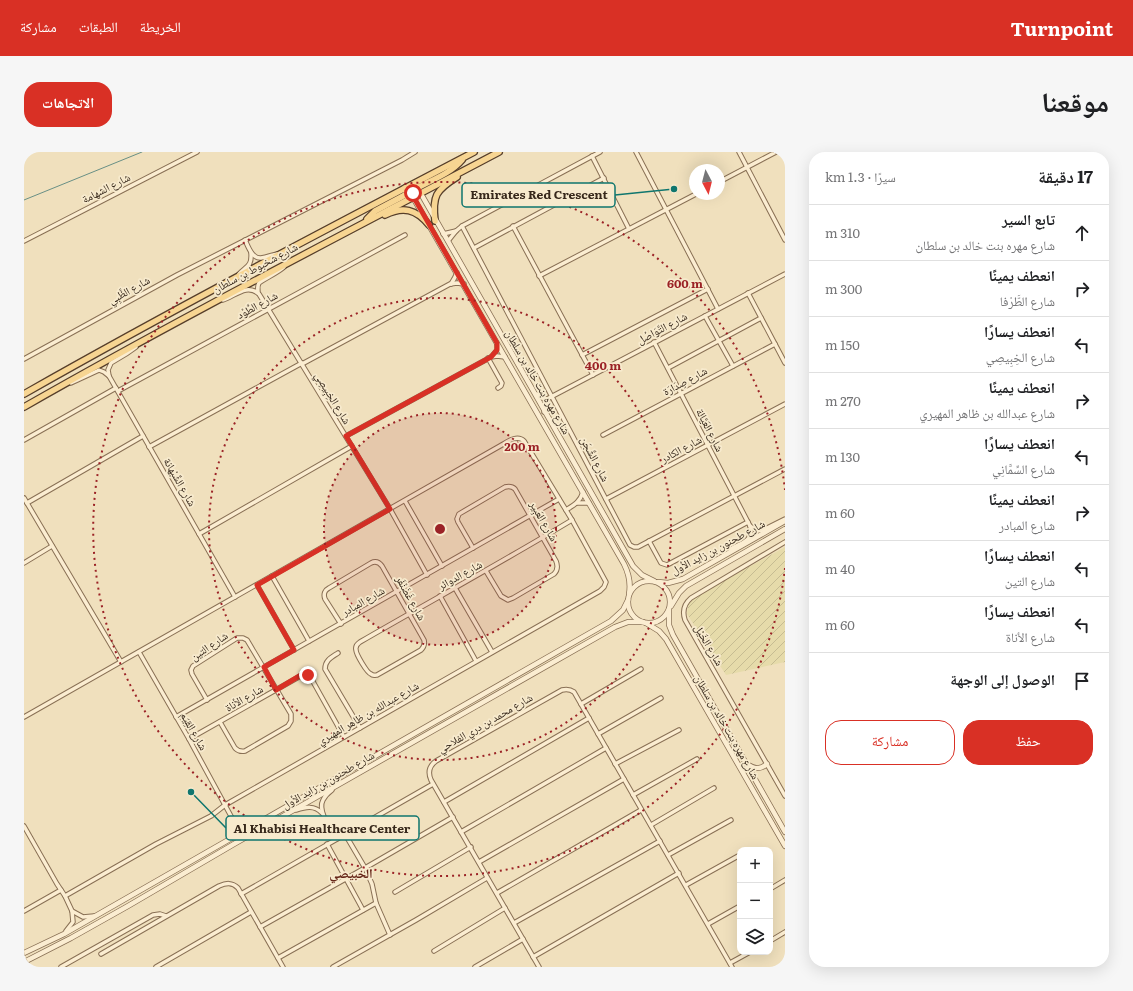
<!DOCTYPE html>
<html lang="ar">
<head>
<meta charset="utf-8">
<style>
	body { margin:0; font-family:Literata,"Noto Naskh Arabic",serif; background:#f6f6f6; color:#202124; direction:rtl }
	.controls { position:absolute; right:12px; bottom:12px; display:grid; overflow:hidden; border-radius:8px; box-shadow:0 4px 16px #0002 }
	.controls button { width:36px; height:36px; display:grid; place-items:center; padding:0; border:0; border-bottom:1px solid #e0e0e0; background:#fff; color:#202124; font:20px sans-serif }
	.compass { position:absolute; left:665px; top:12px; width:36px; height:36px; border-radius:50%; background:#fff; box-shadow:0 4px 16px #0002; rotate:173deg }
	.stop { position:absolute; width:12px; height:12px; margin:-9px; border:3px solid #d93025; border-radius:50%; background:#fff }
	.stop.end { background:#d93025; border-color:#fff; box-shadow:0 1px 4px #0008 }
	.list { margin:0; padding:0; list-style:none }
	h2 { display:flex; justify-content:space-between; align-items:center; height:52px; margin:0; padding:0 16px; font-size:17px }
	h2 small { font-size:13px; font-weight:400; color:#757577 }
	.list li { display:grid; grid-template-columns:26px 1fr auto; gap:12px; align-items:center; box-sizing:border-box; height:56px; padding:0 16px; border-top:1px solid #e0e0e0 }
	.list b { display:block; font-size:15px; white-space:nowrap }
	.list p { margin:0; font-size:13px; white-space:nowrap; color:#757577 }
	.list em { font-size:13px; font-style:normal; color:#757577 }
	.actions { display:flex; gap:8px; padding:12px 16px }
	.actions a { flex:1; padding:9px 0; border:1px solid #d93025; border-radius:16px; text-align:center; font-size:14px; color:#d93025 }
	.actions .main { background:#d93025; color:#fff }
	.icon { flex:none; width:22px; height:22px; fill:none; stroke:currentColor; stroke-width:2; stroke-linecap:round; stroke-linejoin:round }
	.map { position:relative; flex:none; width:761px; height:815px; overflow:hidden; direction:ltr; border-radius:16px }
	header { display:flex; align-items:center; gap:24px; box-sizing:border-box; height:56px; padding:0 20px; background:#d93025; color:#fff }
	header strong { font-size:19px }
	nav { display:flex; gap:22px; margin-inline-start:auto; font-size:14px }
	.intro { display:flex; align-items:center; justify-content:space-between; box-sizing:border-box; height:96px; padding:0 24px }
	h1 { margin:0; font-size:28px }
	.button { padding:10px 18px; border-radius:16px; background:#d93025; color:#fff; font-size:14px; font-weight:700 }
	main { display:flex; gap:24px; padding:0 24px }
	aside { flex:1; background:#fff; border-radius:16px; box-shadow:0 4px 16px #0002 }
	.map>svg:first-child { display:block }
</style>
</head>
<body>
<header>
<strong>Turnpoint</strong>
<nav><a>الخريطة</a><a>الطبقات</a><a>مشاركة</a></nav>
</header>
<div class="intro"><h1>موقعنا</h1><a class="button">الاتجاهات</a></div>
<main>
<aside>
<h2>17 دقيقة<small>سيرًا · 1.3 km</small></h2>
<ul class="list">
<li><svg class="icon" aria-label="ahead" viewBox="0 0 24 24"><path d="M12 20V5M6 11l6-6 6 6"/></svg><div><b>تابع السير</b><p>شارع مهره بنت خالد بن سلطان</p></div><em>310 m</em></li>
<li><svg class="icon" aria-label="right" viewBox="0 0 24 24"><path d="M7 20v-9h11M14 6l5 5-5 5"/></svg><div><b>انعطف يمينًا</b><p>شارع الطَّرْفا</p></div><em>300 m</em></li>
<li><svg class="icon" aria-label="left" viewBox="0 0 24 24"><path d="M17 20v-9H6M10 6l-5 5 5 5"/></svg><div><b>انعطف يسارًا</b><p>شارع الخِبِيصِي</p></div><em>150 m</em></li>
<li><svg class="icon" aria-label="right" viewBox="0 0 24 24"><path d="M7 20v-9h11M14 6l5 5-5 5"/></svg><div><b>انعطف يمينًا</b><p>شارع عبدالله بن ظاهر المهيري</p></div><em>270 m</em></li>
<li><svg class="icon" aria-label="left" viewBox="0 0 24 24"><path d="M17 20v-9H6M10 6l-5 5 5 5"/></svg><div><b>انعطف يسارًا</b><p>شارع السِّمَّانِي</p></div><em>130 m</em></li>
<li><svg class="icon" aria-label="right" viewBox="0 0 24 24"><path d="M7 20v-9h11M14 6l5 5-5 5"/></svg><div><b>انعطف يمينًا</b><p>شارع المبادر</p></div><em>60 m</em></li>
<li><svg class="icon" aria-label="left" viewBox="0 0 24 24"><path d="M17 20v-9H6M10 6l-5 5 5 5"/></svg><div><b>انعطف يسارًا</b><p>شارع التين</p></div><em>40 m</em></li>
<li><svg class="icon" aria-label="left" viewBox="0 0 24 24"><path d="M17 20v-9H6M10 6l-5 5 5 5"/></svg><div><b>انعطف يسارًا</b><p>شارع الأناة</p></div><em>60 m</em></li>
<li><svg class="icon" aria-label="arrive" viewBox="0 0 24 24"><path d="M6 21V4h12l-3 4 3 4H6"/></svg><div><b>الوصول إلى الوجهة</b></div></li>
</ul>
<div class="actions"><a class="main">حفظ</a><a>مشاركة</a></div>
</aside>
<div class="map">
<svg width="761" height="815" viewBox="0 0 761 815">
	<defs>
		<pattern id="farmland-furrows" width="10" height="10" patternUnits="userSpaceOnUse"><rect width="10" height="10" fill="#e6dbaa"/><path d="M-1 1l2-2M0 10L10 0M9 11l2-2" fill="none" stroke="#c6bc92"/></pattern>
	</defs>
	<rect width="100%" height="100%" fill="#f0e0bd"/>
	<polygon fill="url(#farmland-furrows)" points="761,395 761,510 702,523 663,462 665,448"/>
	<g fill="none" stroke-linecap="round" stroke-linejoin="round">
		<polyline stroke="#688f85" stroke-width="1" points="0,48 118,0"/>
		<defs>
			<g id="minor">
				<polyline points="612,0 694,157"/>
				<polyline points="715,0 761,88"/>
				<polyline points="568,4 605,77"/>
				<polyline points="695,30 752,0"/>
				<polyline points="438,74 606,393 610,395 614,395 761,317"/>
				<polyline points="489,74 569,223"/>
				<polyline points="419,82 432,79"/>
				<path d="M 221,88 C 224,94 228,107 237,106 C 243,105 248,103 253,102"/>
				<polyline points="0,89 173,0"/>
				<polyline points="424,89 432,79 438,74 576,0"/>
				<polyline points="450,96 580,26"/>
				<path d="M 215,122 C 223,114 228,114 227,101"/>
				<polyline points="515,124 672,42"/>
				<polyline points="427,132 430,127 433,121"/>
				<path d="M 234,141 C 234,137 233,134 235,131 C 238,128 255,120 260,115"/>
				<polyline points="724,141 761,211"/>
				<path d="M 199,148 C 211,144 223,131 235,142 L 366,357 L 403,423"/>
				<polyline points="681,164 709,214"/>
				<path d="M 630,190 L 726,374 C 730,389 718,390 707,397"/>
				<polyline points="558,203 684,137"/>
				<polyline points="468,204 473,198 473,192"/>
				<polyline points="464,206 478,231 477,234 474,236"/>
				<polyline points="0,207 153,123 378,8 391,0"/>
				<polyline points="278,212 426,132 433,131 440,132"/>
				<polyline points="644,216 737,166"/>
				<polyline points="85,224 84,218 87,211 102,202 112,195"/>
				<polyline points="47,231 75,218 80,220 85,224 211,445"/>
				<polyline points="94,239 381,83"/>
				<polyline points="512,242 518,246 523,247 761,122"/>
				<polyline points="520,260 523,247"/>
				<polyline points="579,283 751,192"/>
				<polyline points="322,284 467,205 473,204 481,205"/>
				<polyline points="0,288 92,236"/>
				<polyline points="125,295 278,211"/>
				<polyline points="0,346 97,510"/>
				<polyline points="582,347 761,252"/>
				<polyline points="381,349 418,414"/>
				<polyline points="3,351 119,284"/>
				<polyline points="553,351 565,351"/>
				<path d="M 542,358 C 550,353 556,350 559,340"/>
				<polyline points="726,374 733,379 739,378 761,367"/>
				<polyline points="175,382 328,294"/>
				<polyline points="625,389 637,411 643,413 724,370"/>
				<path d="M 761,390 L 667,446 C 660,452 658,459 661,468 L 761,644"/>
				<path d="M 449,396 L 434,370 L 433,367 L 435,362 L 481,335 C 485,334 488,334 491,337 L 532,409 C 534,414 534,418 530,422 L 489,446 L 484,448 L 477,444 L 462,419"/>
				<polyline points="0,411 28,394"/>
				<polyline points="248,424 285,489"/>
				<polyline points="233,433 270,498"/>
				<polyline points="431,436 468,500"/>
				<polyline points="416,444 452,509"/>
				<path d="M 317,472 L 301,447 C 299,442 301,438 305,436 L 347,411 C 351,409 355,410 358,414 L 400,488 C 401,492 400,495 397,498 L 353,523 C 350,523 349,524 347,522 C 343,521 332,502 332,498 C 331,494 333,492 336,490 C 407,449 478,410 548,368"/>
				<path d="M 115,500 L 165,587 L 208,666 C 210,674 209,680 205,687"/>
				<path d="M 314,501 C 308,505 301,508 301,517 L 336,576"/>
				<path d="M 183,548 L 168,522 L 167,518 L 169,514 L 213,486 L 219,486 L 223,488 L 267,562 L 267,569 L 264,574 L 221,599 C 217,600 214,599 211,596 L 196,570"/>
				<polyline points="557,552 617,517"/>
				<path d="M 0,565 L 476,294 C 483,290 493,282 500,289 L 548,368 L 582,430 L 580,435 L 576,439 L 201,653 L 187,664 L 132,692 L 41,744"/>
				<polyline points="152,565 535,347"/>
				<polyline points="574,582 637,546"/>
				<polyline points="165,587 280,522 284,523 287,526 320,585"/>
				<polyline points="591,612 655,578"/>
				<path d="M 308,638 C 304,641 301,644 299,648 C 293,659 307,677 313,687"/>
				<polyline points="609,643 673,607"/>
				<polyline points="420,650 565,566"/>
				<path d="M 272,658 C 282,655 290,653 298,661"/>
				<polyline points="208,666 220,673 229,673"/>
				<polyline points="627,673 690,636"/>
				<polyline points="0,674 33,732 41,744 48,759 49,770 42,779"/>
				<polyline points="437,680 582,596"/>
				<polyline points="321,682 341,716 348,732 352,751 366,783"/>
				<polyline points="303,692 339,758"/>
				<polyline points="725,698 726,698"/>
				<polyline points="644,703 707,668"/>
				<polyline points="455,710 600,627"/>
				<polyline points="662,733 716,703"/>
				<polyline points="746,737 761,728"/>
				<polyline points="371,740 447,695"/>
				<polyline points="473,741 617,658"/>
				<polyline points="217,742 409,632"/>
				<polyline points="0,759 37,738"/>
				<polyline points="48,759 59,765 70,764"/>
				<polyline points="490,771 636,689"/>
				<polyline points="684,772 716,754"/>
				<polyline points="236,775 341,716 429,665"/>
				<polyline points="746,789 761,780"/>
				<polyline points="410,799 481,756"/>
				<path d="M 77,802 L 195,734 C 202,731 208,730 214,736 L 259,815"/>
				<polyline points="509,805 655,721"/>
				<polyline points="254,806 352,751"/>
				<polyline points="706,811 726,800"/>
				<polyline points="37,815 129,763 136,762 142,764"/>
				<polyline points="132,815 227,760"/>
				<polyline points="309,815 392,768 463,726"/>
				<polyline points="451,815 499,787"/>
				<path d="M 515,815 L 407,628 C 404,621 405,614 412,609 L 538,538 C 542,537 546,537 550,540 L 708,815"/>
			</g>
			<g id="tertiary">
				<polyline points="392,33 609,414 618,423 630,429"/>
				<path d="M 383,35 L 600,412 C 605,422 607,431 605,442"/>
				<circle cx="625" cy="450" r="21"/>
				<polyline points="634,430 644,431 659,427 761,369"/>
				<polyline points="647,454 655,441 662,434 761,377"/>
				<polyline points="645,457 645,473 649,483 761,680"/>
				<polyline points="622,471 635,479 642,487 761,694"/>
				<path d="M 723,612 C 730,617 736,618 743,612"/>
				<polyline points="0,801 40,782 587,469 599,458 604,448"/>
				<polyline points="0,810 47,786 104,754 210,692 591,475 604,470 619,470"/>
			</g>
			<g id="primary">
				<path d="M 389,44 L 390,39 L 393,36 C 408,28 427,21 438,8"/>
				<path d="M 361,63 C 379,54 392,57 405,73"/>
				<polyline points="343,67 351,59 381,43 383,40 381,36"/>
				<path d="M 411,69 C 408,44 412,38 433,25"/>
				<path d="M 0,242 C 148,158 299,79 450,0"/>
				<path d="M 0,255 C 156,166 316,84 475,0"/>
			</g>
		</defs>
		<use href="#minor" stroke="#897055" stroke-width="5.5"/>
		<use href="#tertiary" stroke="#897055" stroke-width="6"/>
		<use href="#primary" stroke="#563e2a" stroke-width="8"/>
		<use href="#minor" stroke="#fbedd1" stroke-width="3.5"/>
		<use href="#tertiary" stroke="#fbedd1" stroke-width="4.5"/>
		<use href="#primary" stroke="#f7d592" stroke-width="5.5"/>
	</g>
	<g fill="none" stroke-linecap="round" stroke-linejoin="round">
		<polyline stroke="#d93025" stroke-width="5" points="284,523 277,523 252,538 240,515 270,498 233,433 366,357 322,284 467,205 473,198 473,191 389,44 389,41"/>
	</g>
	<circle cx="416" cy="377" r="116" fill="#9b2226" fill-opacity=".12"/>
	<g fill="none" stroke="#9b2226" stroke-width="2" stroke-dasharray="2 4">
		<circle cx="416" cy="377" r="116"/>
		<circle cx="416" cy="377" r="231"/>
		<path d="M761 416A347 347 0 1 1 761 338"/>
	</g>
	<g text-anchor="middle" stroke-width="3.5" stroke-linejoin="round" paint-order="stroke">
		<g font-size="11" fill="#37281b" stroke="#f7eacd">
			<text transform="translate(82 36) rotate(-27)" y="4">شارع الشهامة</text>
			<text transform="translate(231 116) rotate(-28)" y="4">شارع شخبوط بن سلطان</text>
			<text transform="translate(105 138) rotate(-29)" y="4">شارع الظَّبِي</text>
			<text transform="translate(233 153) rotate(-29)" y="4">شارع الطَّوْد</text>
			<text transform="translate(638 176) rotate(-28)" y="4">شارع التَّوَاصُل</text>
			<text transform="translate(661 229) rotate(-28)" y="4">شارع صِدَارَة</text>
			<text transform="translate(514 230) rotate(60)" y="4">شارع مهره بنت خالد بن سلطان</text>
			<text transform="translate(309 246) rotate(59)" y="4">شارع الخِبِيصِي</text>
			<text transform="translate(686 278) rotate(63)" y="4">شارع العَيَّالة</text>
			<text transform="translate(657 297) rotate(-28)" y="4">شارع الكادر</text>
			<text transform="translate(571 307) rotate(62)" y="4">شارع الشَّجَن</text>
			<text transform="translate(156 330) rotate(60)" y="4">شارع الشَّبْهانة</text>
			<text transform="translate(520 369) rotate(60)" y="4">شارع العَبِير</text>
			<text transform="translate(694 395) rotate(-28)" y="4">شارع طحنون بن زايد الأول</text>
			<text transform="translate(436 423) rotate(-29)" y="4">شارع الدوائر</text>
			<text transform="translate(387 446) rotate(61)" y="4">شارع غَضَنْفَر</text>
			<text transform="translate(339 449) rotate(-30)" y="4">شارع المبادر</text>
			<text transform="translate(685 493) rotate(60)" y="4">شارع الخَيْل</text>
			<text transform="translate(185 494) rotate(-34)" y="4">شارع التين</text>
			<text transform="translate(220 546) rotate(-30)" y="4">شارع الأناة</text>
			<text transform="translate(344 561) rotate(-30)" y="4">شارع عبدالله بن ظاهر المهيري</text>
			<text transform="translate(461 571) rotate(-30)" y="4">شارع محمد بن دري الفلاحي</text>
			<text transform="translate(703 575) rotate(60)" y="4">شارع مهره بنت خالد بن سلطان</text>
			<text transform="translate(170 579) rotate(60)" y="4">شارع القِيَم</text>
			<text transform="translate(304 628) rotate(-30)" y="4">شارع طحنون بن زايد الأول</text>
		</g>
		<g font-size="13" font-weight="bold" fill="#662618" stroke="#f7eacd">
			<text x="327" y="726">الخبيصي</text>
		</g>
	</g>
	<circle cx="416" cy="377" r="6" fill="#9b2226" stroke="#f7eacd" stroke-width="2"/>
	<g font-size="12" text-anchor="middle" font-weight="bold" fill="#9b2226" stroke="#f7eacd" stroke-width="3.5" stroke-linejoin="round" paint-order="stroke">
		<text x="661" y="136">600 m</text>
		<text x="579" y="218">400 m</text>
		<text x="498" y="299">200 m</text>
	</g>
	<path fill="none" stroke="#0f766e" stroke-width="1.5" d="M650 37L591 43M167 640L202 676"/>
	<g fill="#0f766e" stroke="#f7eacd" stroke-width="1.5">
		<circle cx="650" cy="37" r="4"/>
		<circle cx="167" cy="640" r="4"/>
	</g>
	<g fill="#f7eacd" stroke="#0f766e" stroke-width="1.5">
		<rect x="438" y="31" width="153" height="24" rx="4"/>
		<rect x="202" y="664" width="193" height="24" rx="4"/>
	</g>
	<g font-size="12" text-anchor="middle" font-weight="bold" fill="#37281b">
		<text x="515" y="47">Emirates Red Crescent</text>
		<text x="298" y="681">Al Khabisi Healthcare Center</text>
	</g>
</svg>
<div class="controls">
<button>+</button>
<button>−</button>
<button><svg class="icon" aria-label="layers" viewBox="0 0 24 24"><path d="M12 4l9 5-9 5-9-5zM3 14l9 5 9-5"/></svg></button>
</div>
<svg class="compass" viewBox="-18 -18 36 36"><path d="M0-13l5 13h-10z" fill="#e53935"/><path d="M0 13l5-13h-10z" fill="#757577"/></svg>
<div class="stop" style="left:389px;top:41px"></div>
<div class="stop end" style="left:284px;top:523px"></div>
</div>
</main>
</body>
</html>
